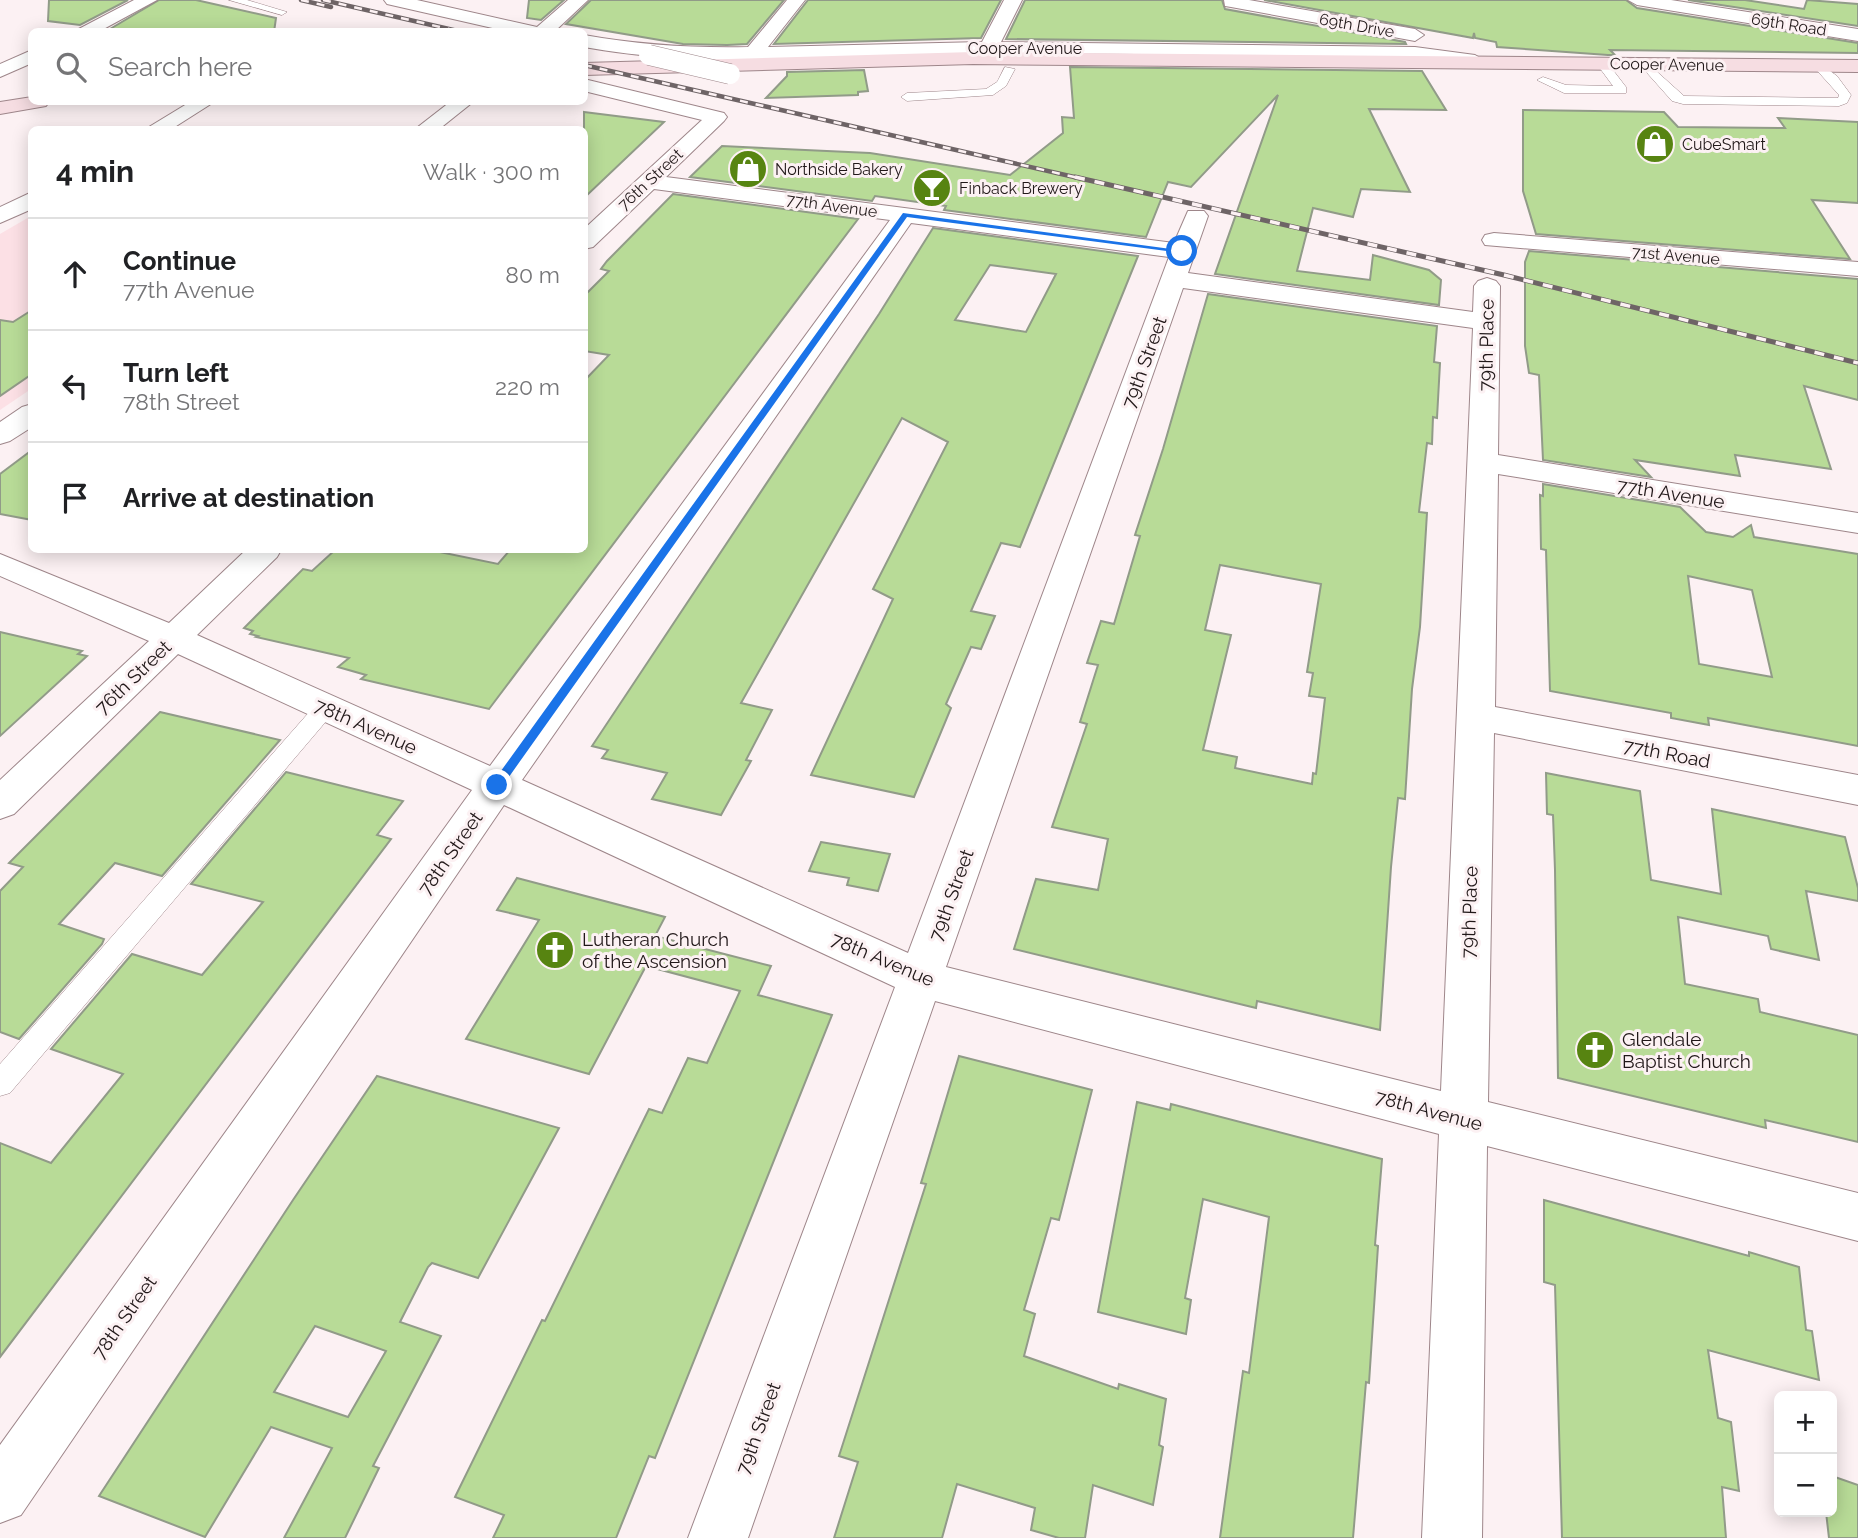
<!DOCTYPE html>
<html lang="en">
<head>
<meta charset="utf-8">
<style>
	body { margin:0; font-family:Raleway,sans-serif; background:#f2f2f2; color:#202124 }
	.controls { position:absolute; right:21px; bottom:21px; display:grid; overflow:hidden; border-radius:10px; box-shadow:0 4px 18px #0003 }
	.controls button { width:63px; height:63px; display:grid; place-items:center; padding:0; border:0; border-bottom:2px solid #e0e0e0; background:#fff; color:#202124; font:35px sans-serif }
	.stop { position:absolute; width:21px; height:21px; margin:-16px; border:5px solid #1a73e8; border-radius:50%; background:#fff }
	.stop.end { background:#1a73e8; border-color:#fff; box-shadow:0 2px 7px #0008 }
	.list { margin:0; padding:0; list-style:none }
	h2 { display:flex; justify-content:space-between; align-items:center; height:91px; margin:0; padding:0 28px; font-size:30px }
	h2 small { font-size:23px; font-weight:400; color:#757577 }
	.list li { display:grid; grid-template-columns:46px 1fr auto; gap:21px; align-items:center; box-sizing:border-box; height:112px; padding:0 28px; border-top:2px solid #e0e0e0 }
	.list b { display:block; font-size:26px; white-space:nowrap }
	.list p { margin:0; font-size:23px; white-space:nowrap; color:#757577 }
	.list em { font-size:23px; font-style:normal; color:#757577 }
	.icon { flex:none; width:38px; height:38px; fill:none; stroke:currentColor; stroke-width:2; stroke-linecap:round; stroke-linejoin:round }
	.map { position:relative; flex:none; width:1858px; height:1538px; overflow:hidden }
	.search { position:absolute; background:#fff; box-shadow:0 4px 18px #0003; left:28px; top:28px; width:560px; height:77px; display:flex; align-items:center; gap:18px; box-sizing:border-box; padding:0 24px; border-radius:10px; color:#757577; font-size:26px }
	.panel { position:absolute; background:#fff; box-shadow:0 4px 18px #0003; left:28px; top:126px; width:560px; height:427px; border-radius:10px }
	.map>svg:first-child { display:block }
</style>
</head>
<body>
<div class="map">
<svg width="1858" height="1538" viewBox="0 0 1858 1538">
	<rect width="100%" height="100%" fill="#fcf1f3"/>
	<polygon fill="#fce0e5" points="31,216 31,389 0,410 0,234"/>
	<g fill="#b8db97" stroke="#919b88" stroke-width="2" fill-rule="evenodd">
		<polygon points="49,0 128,0 80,25 48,21"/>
		<polygon points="159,0 196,0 276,18 274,32 134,32 110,29"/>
		<polygon points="529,0 564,0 541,20 527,18"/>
		<polygon points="591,0 784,0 747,44 727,45 683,44 566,24"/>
		<polygon points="808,0 1001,0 981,38 774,44"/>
		<polygon points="1025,0 1222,0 1225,9 1405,42 1406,44 1006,39"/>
		<polygon points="1264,0 1626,0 1637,8 1858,43 1858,53 1610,50 1615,55 1608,55 1497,47 1496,42 1475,38 1474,33 1473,38"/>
		<polygon points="1688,0 1745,0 1804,9 1807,0 1858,4 1858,26"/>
		<polygon points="1070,67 1422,71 1446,110 1369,109 1410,192 1361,189 1353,217 1313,208 1297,271 1370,280 1373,255 1429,270 1441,280 1439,305 1215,274 1278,95 1191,187 1168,182 1146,237 944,210 946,206 875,196 872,201 690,177 722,146 870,153 1010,175 1063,133 1062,117 1074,118"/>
		<polygon points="864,70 868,91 858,92 858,95 766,98 787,76 787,72"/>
		<polygon points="1523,110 1664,112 1678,127 1785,128 1778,118 1858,122 1858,203 1812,200 1850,259 1536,234 1523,191"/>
		<polygon points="584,112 664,122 584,198"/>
		<polygon points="673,194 858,219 489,709 361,679 366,675 338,667 349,658 256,637 258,636 250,634 253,631 244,628 303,569 312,571 335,550 430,550 498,564 510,550 584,550 584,381 609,355 584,351 584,296 609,271 601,269 607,261"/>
		<path d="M 933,228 L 1138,256 L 1020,547 L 1001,543 L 971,611 L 995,616 L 981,649 L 971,647 L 946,704 L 951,708 L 914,797 L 811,775 L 893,599 L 873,589 L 948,442 L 902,418 L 741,703 L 772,710 L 746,760 L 751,761 L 721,815 L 652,799 L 667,773 L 602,758 L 608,750 L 592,746 L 879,314 ZM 990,265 L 1056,274 L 1026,332 L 955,320 Z"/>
		<polygon points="1529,251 1858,279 1858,400 1804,386 1831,469 1735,455 1740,476 1635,460 1651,477 1543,460 1539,375 1529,373 1525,346 1525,262"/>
		<path d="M 1208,294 L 1437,326 L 1434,362 L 1440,363 L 1437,418 L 1433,417 L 1432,444 L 1427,443 L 1419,512 L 1427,513 L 1420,627 L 1412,689 L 1405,799 L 1398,798 L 1391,867 L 1380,1030 L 1257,1001 L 1256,1008 L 1014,949 L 1036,879 L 1098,890 L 1108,839 L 1052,827 L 1087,724 L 1080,722 L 1098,665 L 1087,663 L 1101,621 L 1114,624 L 1140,536 L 1135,535 L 1163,449 ZM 1220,565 L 1321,584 L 1307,672 L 1313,673 L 1309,696 L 1325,698 L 1316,774 L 1313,773 L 1312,784 L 1235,768 L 1237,757 L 1203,750 L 1231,635 L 1205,630 Z"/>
		<polygon points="32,310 32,374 0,396 0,320 13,322"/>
		<polygon points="32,450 32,520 0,514 0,474"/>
		<path d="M 1543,484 L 1680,507 L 1706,532 L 1733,537 L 1751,525 L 1754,537 L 1858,554 L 1858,746 L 1708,718 L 1709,725 L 1671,718 L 1671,713 L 1550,691 L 1546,550 L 1541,549 L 1540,495 L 1543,496 ZM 1688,576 L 1752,590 L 1772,677 L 1699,664 Z"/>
		<polygon points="0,632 82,651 78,654 87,656 0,736"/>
		<polygon points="160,712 280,740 162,876 115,863 59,924 104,939 102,944 19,1039 0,1032 0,891 23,867 9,863"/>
		<polygon points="286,772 403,801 377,835 391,839 0,1357 0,1143 51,1163 123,1074 51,1049 132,954 202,975 263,902 191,884"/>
		<polygon points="1546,773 1640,791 1651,880 1721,894 1712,809 1845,837 1858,888 1858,901 1806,891 1819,960 1771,949 1768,936 1678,917 1685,984 1758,999 1760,1012 1858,1035 1858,1142 1765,1120 1766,1128 1558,1078 1555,870 1553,815 1547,814"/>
		<polygon points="821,842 890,854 878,891 847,885 849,878 809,871"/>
		<polygon points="517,878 665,917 655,936 771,966 758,995 832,1015 655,1458 649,1456 616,1538 493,1538 504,1515 455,1497 542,1320 545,1321 649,1109 662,1113 688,1058 707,1063 740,991 646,966 589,1074 466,1039 539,920 497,910"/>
		<polygon points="959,1056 1092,1090 1059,1220 1051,1218 1024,1310 1035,1314 1024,1356 1118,1389 1119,1384 1166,1399 1159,1445 1163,1447 1153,1505 1093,1485 1085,1538 1059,1538 1031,1530 1035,1508 957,1484 942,1538 834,1538 858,1462 839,1456 926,1184 921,1183"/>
		<path d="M 377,1076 L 559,1128 L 478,1278 L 432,1263 L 428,1267 L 400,1322 L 441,1336 L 373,1466 L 379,1468 L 345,1538 L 284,1538 L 332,1448 L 271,1427 L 205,1537 L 99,1496 L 293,1200 ZM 315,1326 L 386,1351 L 348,1417 L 274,1392 Z"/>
		<polygon points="1137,1102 1170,1110 1171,1104 1382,1159 1375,1245 1378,1246 1369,1383 1366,1382 1353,1538 1220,1538 1243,1371 1249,1373 1269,1217 1203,1199 1185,1298 1191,1300 1186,1334 1098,1312"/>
		<polygon points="1544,1200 1749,1256 1749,1252 1799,1267 1806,1330 1812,1331 1819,1380 1708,1350 1718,1418 1731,1422 1739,1491 1722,1487 1726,1538 1562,1538 1555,1285 1544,1282"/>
		<polygon points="1832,1476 1858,1485 1858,1538 1829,1538 1826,1512 1832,1512"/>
	</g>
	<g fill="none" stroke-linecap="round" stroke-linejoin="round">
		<defs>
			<g id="lane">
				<polygon points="229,0 247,0 287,12 282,15"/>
				<polygon points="1602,60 1606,61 1626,87 1626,93 1564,93 1537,80 1543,77 1566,85 1613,86 1596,63"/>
				<polygon points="1644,60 1684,96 1838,98 1839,95 1813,66 1819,63 1837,76 1851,95 1847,103 1839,106 1683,104 1672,101 1640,65 1638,63"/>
				<polygon points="1005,67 1015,69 1006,86 993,95 907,101 901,97 907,93 986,89 997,82"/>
				<polygon points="326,699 334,702 337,707 334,712 10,1093 0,1096 0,1064 318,702"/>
			</g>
			<g id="street">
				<polygon points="134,0 157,0 98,32 73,32"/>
				<polygon points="384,0 417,0 537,27 568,0 588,0 554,32 510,32 387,4"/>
				<path d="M 787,0 L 805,0 L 768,47 L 982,42 L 1004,0 L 1022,0 L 1001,42 L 1415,47 L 1475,55 L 1485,61 L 1475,67 L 1415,59 C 1272,57 1129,52 986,54 C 853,56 716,71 584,47 L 584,35 C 639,45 692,48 748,47 Z"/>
				<polygon points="1224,0 1249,0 1415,29 1424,35 1415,41 1231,7 1225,6"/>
				<polygon points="1628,0 1671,0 1858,29 1858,41 1637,5"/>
				<polygon points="32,50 32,63 0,77 0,64"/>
				<path d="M 584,79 L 724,113 L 727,117 L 724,121 L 666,177 L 1174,243 L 1188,211 L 1204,211 L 1208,216 L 1188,273 L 1473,312 L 1474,286 L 1478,281 L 1487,278 L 1496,281 L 1500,286 L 1498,455 L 1858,513 L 1858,533 L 1498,474 L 1495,707 L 1858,775 L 1858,805 L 1494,733 L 1488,1102 L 1858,1193 L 1858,1241 L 1487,1146 L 1482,1538 L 1422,1538 L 1439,1134 L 935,1001 L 748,1538 L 688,1538 L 895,987 L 504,805 L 21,1515 L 0,1523 L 0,1445 L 472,790 L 178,654 L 14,814 L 0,819 L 0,780 L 149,641 L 0,576 L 0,554 L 169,623 L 246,550 L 281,550 L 277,557 L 197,635 L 490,766 L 890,220 L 654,189 L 593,247 L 584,249 L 584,229 L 702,120 L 584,91 ZM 911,223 L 1169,257 L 908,953 L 522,780 ZM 1183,288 L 1473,328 L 1441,1091 L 946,967 Z"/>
				<polygon points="190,102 214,102 170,130 144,130"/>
				<polygon points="450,102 473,102 438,130 414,130"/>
				<polygon points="32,192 32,209 0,223 0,207"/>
				<polygon points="1494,233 1858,262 1858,276 1485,245 1482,240 1485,235"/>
				<polygon points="32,404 32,427 10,441 0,444 0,422 22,407"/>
			</g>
			<g id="secondary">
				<polygon points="973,52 1858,60 1858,72 973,64 584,75 584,63"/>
				<polygon points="32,97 32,102 49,102 46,106 0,114 0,102"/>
			</g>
		</defs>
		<use href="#lane" stroke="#9e868a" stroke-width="1"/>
		<use href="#street" stroke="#9e868a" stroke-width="2"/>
		<use href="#secondary" stroke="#9e868a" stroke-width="2"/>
		<use href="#lane" fill="#fff" fill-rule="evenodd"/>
		<use href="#street" fill="#fff" fill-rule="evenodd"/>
		<use href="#secondary" fill="#f6dde2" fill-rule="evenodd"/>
		<defs>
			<g id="rail-far1">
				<polyline points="301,0 331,7"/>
				<polyline points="323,0 462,32"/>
				<polyline points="584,65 1083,179"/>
			</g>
			<polyline id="rail" points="1075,177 1504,275 1858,363"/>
		</defs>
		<use href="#rail-far1" stroke="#6e6466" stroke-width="4.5"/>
		<use href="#rail" stroke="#6e6466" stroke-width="5"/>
		<use href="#rail-far1" stroke="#fcf1f3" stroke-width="2.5" stroke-dasharray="8" stroke-linecap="butt"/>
		<use href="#rail" stroke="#fcf1f3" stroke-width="3.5" stroke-dasharray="10" stroke-linecap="butt"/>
		<defs>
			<polyline id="street-bridge" points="649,55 730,74"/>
		</defs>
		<use href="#street-bridge" stroke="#9e868a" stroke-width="21" stroke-linecap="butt"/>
		<use href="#street-bridge" stroke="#fff" stroke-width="20"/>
	</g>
	<polygon fill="#1a73e8" points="903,213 1186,251 1182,253 907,217 501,788 493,788 493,782"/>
	<defs>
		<symbol id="shop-disc" viewBox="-11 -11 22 22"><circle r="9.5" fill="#578411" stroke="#fcf1f3"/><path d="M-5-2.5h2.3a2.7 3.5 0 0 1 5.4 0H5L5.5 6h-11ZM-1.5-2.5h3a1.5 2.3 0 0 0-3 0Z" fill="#fff"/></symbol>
		<symbol id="bar-disc" viewBox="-11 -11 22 22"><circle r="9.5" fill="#578411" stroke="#fcf1f3"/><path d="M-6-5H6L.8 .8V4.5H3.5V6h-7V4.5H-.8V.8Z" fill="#fff"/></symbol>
		<symbol id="church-disc" viewBox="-11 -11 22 22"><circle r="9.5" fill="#578411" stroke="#fcf1f3"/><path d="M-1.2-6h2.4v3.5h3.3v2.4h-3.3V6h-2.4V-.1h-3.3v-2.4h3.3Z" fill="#fff"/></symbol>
	</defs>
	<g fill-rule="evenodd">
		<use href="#shop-disc" x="1633" y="122" width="44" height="44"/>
		<use href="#shop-disc" x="726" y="147" width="44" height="44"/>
		<use href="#bar-disc" x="910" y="166" width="44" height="44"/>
		<use href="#church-disc" x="533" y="928" width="44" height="44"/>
		<use href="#church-disc" x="1573" y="1028" width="44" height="44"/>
	</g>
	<g text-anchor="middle" stroke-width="6" stroke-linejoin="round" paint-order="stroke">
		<g font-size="16" fill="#211819" stroke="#fcf1f3">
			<text transform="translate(1789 24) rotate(9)" y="6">69th Road</text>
			<text transform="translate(1357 25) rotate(10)" y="6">69th Drive</text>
			<text x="1025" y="54">Cooper Avenue</text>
			<text transform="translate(1667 64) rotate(1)" y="6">Cooper Avenue</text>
			<text transform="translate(650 179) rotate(-43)" y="6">76th Street</text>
			<text transform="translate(832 205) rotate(8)" y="6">77th Avenue</text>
			<text transform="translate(1676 255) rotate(5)" y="6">71st Avenue</text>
		</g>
		<g font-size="16" fill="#211819" stroke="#fcf1f3" text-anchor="start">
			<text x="1682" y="150">CubeSmart</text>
			<text x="775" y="175">Northside Bakery</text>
			<text x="959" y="194">Finback Brewery</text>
		</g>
		<g font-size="19" fill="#211819" stroke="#fcf1f3">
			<text transform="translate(1486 345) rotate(-89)" y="7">79th Place</text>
			<text transform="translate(1144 362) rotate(-70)" y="7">79th Street</text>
			<text transform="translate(1671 493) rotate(9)" y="7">77th Avenue</text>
			<text transform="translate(133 677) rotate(-44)" y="7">76th Street</text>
			<text transform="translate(366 726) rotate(24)" y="7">78th Avenue</text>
			<text transform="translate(1667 753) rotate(11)" y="7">77th Road</text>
			<text transform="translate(450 853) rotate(-55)" y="7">78th Street</text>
			<text transform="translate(951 895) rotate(-70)" y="7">79th Street</text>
			<text transform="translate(1469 912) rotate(-88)" y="7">79th Place</text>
			<text transform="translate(883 959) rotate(23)" y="7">78th Avenue</text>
			<text transform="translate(1429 1110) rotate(15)" y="7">78th Avenue</text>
			<text transform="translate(124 1317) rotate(-55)" y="7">78th Street</text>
			<text transform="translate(758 1428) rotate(-70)" y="7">79th Street</text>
		</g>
		<g font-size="19" fill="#211819" stroke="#fcf1f3" text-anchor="start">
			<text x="582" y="946">Lutheran Church<tspan x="582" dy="22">of the Ascension</tspan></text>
			<text x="1622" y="1046">Glendale<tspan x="1622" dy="22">Baptist Church</tspan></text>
		</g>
	</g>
</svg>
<div class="controls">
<button>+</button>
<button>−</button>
</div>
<div class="stop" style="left:1182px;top:251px"></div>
<div class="stop end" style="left:497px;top:785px"></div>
<div class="search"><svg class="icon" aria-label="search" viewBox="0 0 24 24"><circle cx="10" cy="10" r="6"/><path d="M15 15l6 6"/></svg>Search here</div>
<section class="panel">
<h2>4 min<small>Walk · 300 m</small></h2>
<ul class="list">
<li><svg class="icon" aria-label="ahead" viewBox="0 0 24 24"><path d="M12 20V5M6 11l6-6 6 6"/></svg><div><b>Continue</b><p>77th Avenue</p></div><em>80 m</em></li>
<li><svg class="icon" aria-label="left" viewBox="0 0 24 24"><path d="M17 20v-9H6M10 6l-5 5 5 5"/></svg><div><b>Turn left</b><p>78th Street</p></div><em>220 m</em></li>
<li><svg class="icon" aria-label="arrive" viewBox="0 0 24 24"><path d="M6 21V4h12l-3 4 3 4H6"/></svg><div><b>Arrive at destination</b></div></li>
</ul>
</section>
</div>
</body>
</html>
